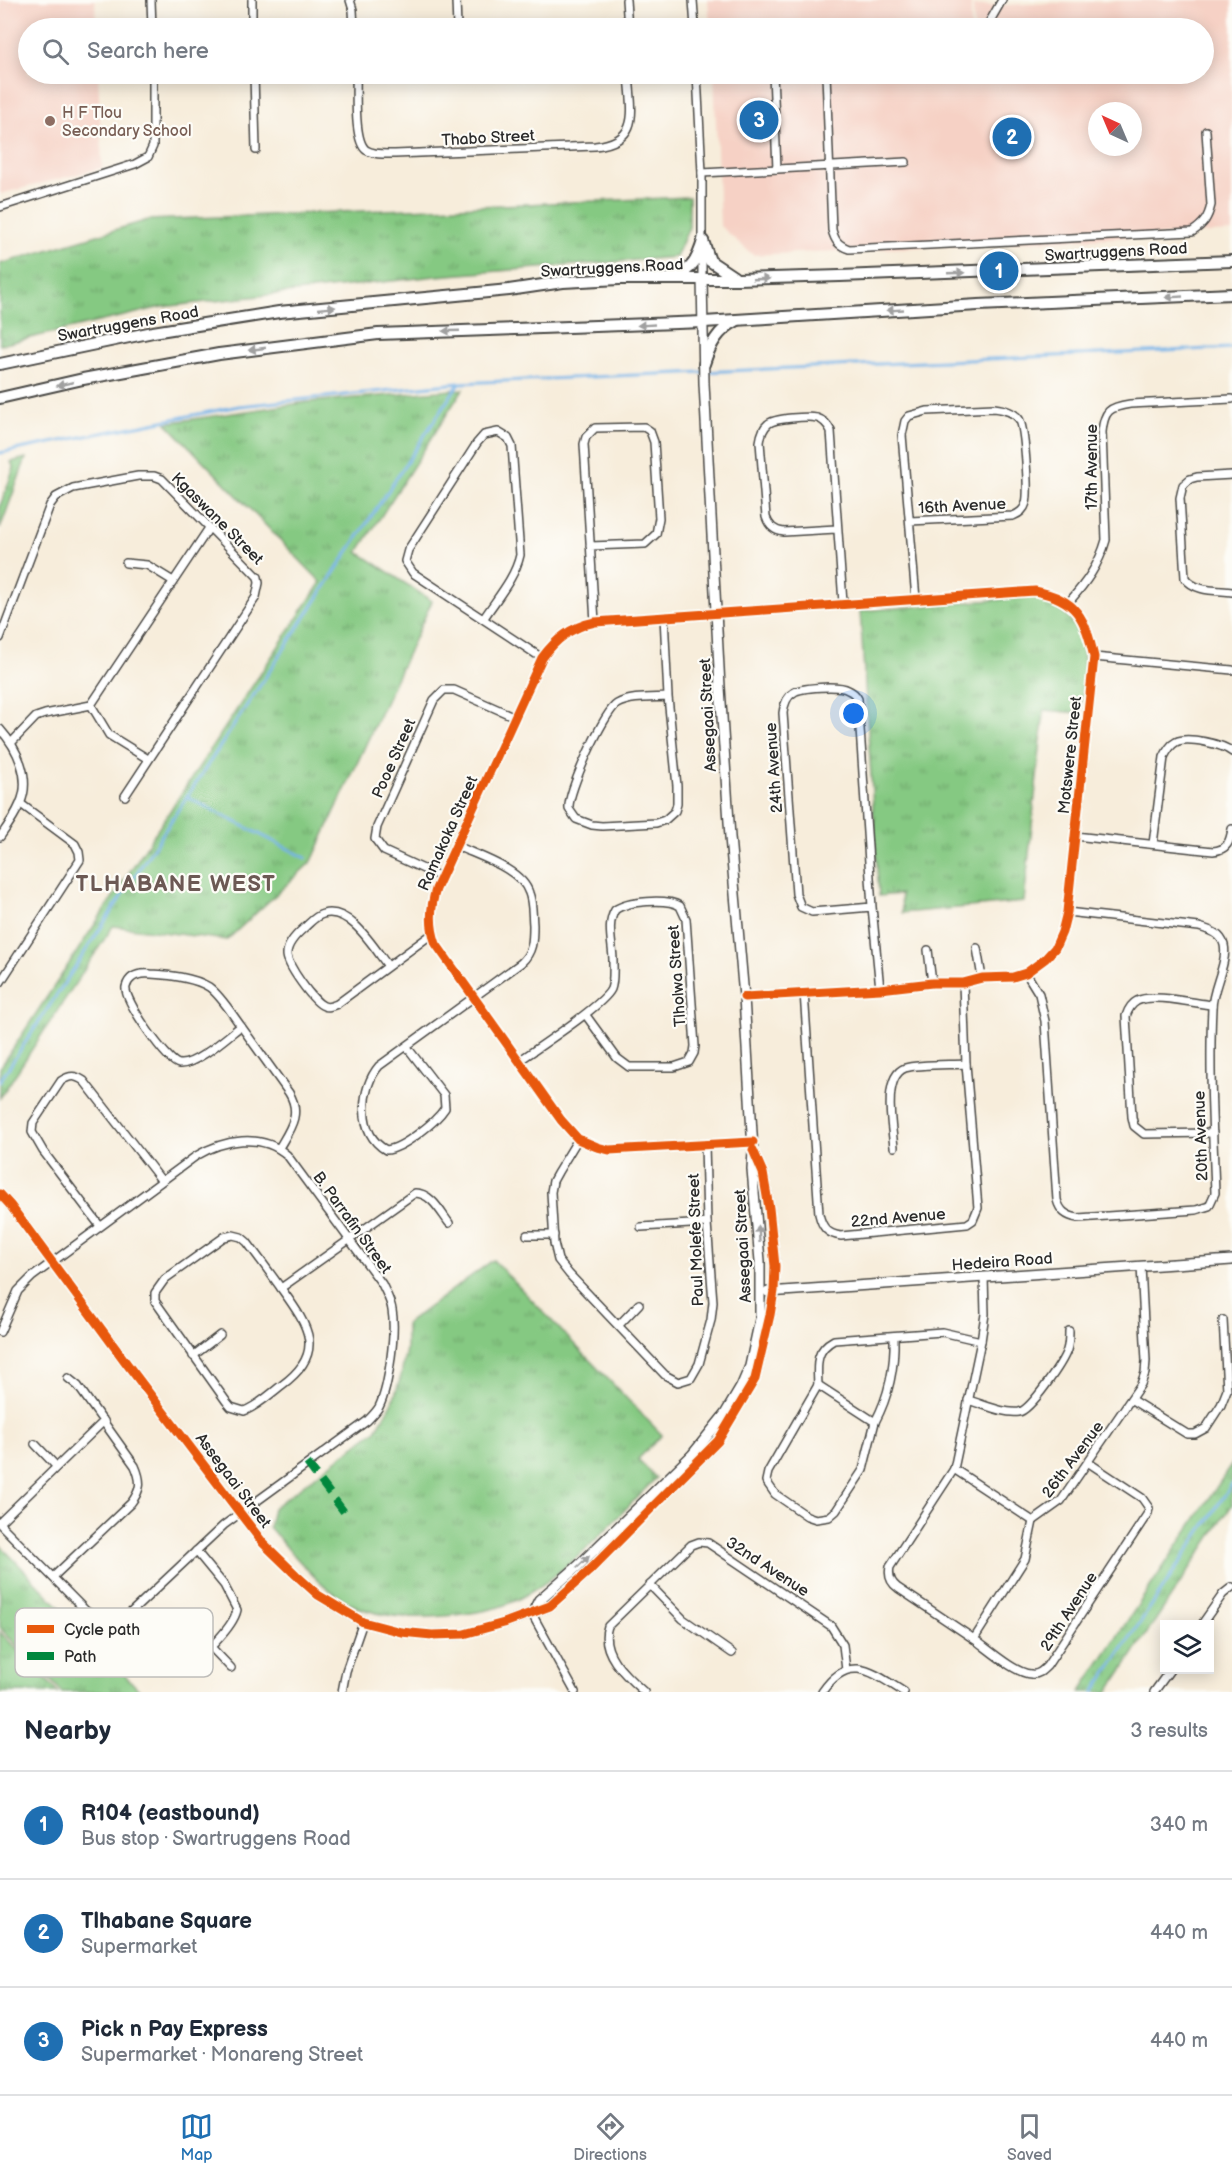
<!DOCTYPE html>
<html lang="en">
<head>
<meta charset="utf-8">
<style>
	body { margin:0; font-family:"Balsamiq Sans",sans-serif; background:#f6f6f7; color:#1f2937 }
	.controls { position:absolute; right:18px; bottom:18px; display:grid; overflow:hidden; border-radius:0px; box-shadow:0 3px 15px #0003 }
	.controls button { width:54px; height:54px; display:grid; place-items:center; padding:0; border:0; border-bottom:2px solid #e0e1e3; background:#fff; color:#1f2937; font:30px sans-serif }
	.compass { position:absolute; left:1088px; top:102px; width:54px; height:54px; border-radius:50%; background:#fff; box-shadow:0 3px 15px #0003; rotate:316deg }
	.you { position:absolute; left:854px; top:714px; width:21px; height:21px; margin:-15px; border:4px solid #fff; border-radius:50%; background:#1a73e8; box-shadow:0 0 0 9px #1a73e833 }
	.badge { display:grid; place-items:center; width:39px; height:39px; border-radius:50%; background:#1f6fb2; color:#fff; font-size:20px; font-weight:700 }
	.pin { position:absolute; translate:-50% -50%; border:3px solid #fff; box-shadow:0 2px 6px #0006 }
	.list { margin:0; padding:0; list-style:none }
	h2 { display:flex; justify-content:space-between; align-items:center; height:78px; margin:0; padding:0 24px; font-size:26px }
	h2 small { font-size:20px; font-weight:400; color:#747a83 }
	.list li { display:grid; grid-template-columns:39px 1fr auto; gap:18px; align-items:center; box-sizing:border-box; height:108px; padding:0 24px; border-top:2px solid #e0e1e3 }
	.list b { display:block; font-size:22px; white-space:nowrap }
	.list p { margin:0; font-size:20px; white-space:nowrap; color:#747a83 }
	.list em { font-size:20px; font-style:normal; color:#747a83 }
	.icon { flex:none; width:33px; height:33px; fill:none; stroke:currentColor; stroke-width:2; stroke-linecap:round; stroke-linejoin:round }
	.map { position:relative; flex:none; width:1232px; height:1692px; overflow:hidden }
	.search { position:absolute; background:#fff; box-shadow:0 3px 15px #0003; left:18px; right:18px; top:18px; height:66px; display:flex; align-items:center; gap:15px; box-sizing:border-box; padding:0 21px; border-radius:33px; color:#747a83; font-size:22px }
	.sheet { height:402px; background:#fff }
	nav { display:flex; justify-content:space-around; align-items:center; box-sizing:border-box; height:84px; border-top:2px solid #e0e1e3; background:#fff; font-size:16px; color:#747a83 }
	nav a { display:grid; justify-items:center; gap:3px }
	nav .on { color:#1f6fb2 }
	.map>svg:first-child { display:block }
</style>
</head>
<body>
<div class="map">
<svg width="1232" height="1692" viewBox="0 0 1232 1692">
	<defs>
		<pattern id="grass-tufts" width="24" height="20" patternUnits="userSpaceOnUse" patternTransform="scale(1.5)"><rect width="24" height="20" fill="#85c982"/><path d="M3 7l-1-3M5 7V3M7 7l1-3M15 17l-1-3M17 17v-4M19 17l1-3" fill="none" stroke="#6da36b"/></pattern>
	</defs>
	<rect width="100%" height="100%" fill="#fdfcf7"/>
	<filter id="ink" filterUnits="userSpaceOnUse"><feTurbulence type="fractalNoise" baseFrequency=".0167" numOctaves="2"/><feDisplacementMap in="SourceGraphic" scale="12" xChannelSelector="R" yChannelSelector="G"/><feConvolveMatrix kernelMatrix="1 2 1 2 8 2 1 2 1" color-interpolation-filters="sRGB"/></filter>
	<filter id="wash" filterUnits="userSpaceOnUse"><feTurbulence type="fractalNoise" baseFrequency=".008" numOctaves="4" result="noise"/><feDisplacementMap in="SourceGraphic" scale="24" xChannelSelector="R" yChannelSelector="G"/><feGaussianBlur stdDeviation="1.35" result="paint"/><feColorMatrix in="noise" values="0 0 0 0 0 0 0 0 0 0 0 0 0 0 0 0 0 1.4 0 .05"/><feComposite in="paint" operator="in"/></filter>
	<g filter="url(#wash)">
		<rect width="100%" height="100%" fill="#f7eddb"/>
		<g fill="#f6d1c5" fill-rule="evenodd">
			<polygon points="0,0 95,0 96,28 28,28 28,74 98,74 102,168 0,194"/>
			<polygon points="708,0 971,0 971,28 710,28"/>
			<path d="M 1147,0 L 1232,0 L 1232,232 L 753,255 L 720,226 L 714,74 L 1204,74 L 1204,28 L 974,28 L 973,6 ZM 1097,111 L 1133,111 L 1133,147 L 1097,147 Z"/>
		</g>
		<g fill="url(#grass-tufts)" stroke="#587a56" stroke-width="1.5">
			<polygon points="689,197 689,227 676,257 436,276 162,307 0,345 0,264 148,220"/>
			<polygon points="463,389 358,552 432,601 312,861 227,940 113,926 0,1098 0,1068 321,582 166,423 308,402"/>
			<polygon points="26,458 0,529 0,506 14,468 11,462"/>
			<path d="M 1032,597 C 1039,600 1047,603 1054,607 C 1094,629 1084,676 1080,713 L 1044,710 L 1024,902 L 902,913 L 901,894 L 879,896 L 860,611 Z"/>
			<path d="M 493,1260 L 662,1435 L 638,1459 L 656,1478 C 615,1519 555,1590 499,1607 C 475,1614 451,1616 427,1617 C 399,1618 368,1615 344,1600 C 314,1581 292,1553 269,1527 L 273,1508 L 376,1430 L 392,1404 L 401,1376 L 406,1349 L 406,1324 Z"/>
			<polygon points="1232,1464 1232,1505 1108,1692 1080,1692"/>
			<polygon points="0,1545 141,1692 62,1692 0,1628"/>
			<polygon points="0,1632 58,1692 0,1692"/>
		</g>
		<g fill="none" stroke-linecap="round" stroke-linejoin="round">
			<g stroke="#74b2e7" stroke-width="3">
				<polyline points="0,453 239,406 459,383 1232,348"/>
				<polyline points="187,797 306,858"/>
				<polyline points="0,1081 459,383"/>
				<polyline points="1094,1692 1232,1484"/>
			</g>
		</g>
	</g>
	<g filter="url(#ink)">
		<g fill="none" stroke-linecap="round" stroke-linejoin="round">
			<defs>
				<g id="minor">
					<polyline points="151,0 152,28"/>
					<polyline points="252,0 252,28"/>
					<polyline points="350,0 353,10 354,28"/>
					<polyline points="456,0 457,28"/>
					<polyline points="626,0 628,28"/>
					<polyline points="693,0 695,28"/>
					<polyline points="986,28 1002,0"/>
					<polyline points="254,74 256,150"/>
					<path d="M 356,74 C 357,89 353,140 366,150 C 374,155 386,154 395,154 L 595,146 C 642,141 631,110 629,74"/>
					<polyline points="697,74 702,173 702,278"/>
					<polyline points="773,74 777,169"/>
					<path d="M 826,74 L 832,230 C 835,241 838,245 849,249 L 1192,232 C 1204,224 1208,218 1211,205 L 1206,131"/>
					<polyline points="702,173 906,162"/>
					<polyline points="0,207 135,164 148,157 153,146 153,74"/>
					<path d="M 1232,475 L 1197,477 L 1190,479 L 1183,485 L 1180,498 L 1185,578 C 1195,592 1216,590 1232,592"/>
					<path d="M 910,521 L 1013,516 C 1020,513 1024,510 1026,503 C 1029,493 1025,427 1019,419 C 1013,411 1003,409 994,408 L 927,411 L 909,416 L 905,421 L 902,435 L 916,599"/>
					<path d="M 836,529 L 784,532 C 774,531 769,526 766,517 L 760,442 C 761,435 763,428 768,424 C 774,418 809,416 817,418 C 824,420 828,425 831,431 L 843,603"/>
					<polyline points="590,546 645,544 656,534 659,518 654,442 650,431 644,427 595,428 586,437 584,444 595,622"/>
					<polyline points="126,563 147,565 173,581"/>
					<path d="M 1068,603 C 1086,583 1099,565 1106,540 L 1102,432 C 1104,411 1109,407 1130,404 L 1232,399"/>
					<path d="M 664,616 L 668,697 L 677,786 L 677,804 L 675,811 L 665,820 L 656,823 L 602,826 L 592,825 L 576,819 L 569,809 C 567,793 604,712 617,704 C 631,696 653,698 668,697"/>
					<path d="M 484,618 C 497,598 515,578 520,555 L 512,446 L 508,438 L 498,432 L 484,435 L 477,443 L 408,550 L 405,561 L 413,573 L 542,658"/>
					<polyline points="0,638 50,505 56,497 73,488 138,476 154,476 162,479 258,577 259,583 256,597 125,796"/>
					<polyline points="1094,657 1232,670"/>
					<polyline points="91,705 109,735 148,759"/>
					<path d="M 0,729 C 17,748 32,778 20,804 C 15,816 7,827 0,837"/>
					<polyline points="12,742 36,717 45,714 91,705 209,528"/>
					<path d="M 1075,836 L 1213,851 C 1227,850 1230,842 1232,829"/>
					<path d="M 1153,844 L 1164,757 C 1167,751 1170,745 1176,742 C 1187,736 1223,744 1232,752"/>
					<polyline points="441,877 384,851 375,839 377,827 434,700 444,690 454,690 515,717"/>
					<path d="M 872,907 L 858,699 C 856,695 853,692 848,690 C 840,685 800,687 793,693 C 786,697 784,705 783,713 L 796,894 L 801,907 L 812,912 L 872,907 L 880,989"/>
					<polyline points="977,948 982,978"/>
					<polyline points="928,950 932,983"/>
					<path d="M 388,966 C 374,948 350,906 323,914 C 315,916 310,923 304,928 C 297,934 287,944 287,954 C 286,964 314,1003 324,1006 C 328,1008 332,1006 337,1004 L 432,934"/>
					<path d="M 1026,973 L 1039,994 L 1045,1021 L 1057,1200 C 1060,1211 1066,1216 1078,1218 L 1196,1210 L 1209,1206 L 1215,1193 C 1213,1132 1209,1070 1212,1008 C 1212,989 1228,963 1224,945 C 1221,933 1209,930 1199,927 L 1067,912"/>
					<polyline points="0,983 80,860 79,852 75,844 21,804"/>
					<path d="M 804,992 L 819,1214 C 822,1227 827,1234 841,1236 L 967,1224 L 973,1220 L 978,1208 L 966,1064 L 963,983"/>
					<path d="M 744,997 L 880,989 L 932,983 L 963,983 L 982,978 L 1013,977 L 1026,973 L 1045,959 L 1055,948 L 1062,932 L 1067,912 L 1094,657 C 1085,618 1077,599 1035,591 L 595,622 C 571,627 556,639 542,658 L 436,889 C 430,908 429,925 436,944 L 561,1120 L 578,1139 L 597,1147 L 609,1150 L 753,1142"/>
					<path d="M 1212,1005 C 1193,1003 1152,993 1137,1001 C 1131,1004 1128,1010 1126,1016 L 1132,1117 L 1134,1126 L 1144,1134 L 1213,1133"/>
					<path d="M 241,1026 C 228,1036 195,1066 179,1064 C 167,1062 123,999 126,987 C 129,975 140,973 151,974 C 169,975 193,977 209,987 C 220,995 230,1011 238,1022 C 255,1046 272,1069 289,1093 C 302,1114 290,1129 279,1148"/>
					<path d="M 407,1047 L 444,1095 L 445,1108 C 436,1122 402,1149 386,1150 C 357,1134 360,1088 379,1066 L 521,963 C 533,952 533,941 533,925 C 532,915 533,903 529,893 C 522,869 478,856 457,846"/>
					<path d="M 519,1061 C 536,1049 604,1005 611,989 C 614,981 613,969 613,961 C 613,944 606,925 615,910 C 627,901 667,898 680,906 L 686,919 L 695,1046 L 694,1053 L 689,1062 L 674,1067 L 629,1067 L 617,1058 L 585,1014"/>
					<polyline points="578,1139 558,1172 553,1181 551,1192 554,1243 558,1260 569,1274 665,1375 678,1382 691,1378 699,1364 711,1320 713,1302 707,1223 705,1144"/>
					<path d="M 894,1147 C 892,1127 882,1077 905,1068 C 919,1064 951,1065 966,1064"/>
					<path d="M 100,1226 L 43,1151 L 32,1132 L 33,1123 L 61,1081 C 70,1075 75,1075 84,1081 L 161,1180"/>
					<polyline points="641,1227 707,1223"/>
					<path d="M 233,1235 L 241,1237 L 247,1242 C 259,1258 271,1274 283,1291 C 309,1327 326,1353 282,1385 C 270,1394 258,1406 244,1411 L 231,1407 L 226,1401 L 155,1301 L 155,1293 L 165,1279 L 224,1237 Z"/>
					<polyline points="527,1235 554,1235"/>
					<polyline points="984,1277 985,1314 981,1341 954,1469 1033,1521 1061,1501 1141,1384 1145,1373 1146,1361 1141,1266"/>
					<path d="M 281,1288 L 415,1193 C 431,1193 440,1211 449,1223"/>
					<polyline points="619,1325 639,1304"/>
					<path d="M 0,1332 L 18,1291 L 32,1277 L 196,1156 C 223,1140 261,1132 287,1155 L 382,1284 C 386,1293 391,1301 392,1310 C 396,1332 389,1387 379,1407 C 376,1412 371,1417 367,1421 L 224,1525 L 127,1616 C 111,1621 100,1620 86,1611 L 0,1524"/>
					<polyline points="193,1356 220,1335"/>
					<polyline points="818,1385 768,1472 766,1481 775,1494 807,1516 816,1519 829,1517 836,1511 863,1470 875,1422"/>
					<path d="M 818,1385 C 817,1365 815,1350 834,1340 L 942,1332 L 981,1341"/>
					<path d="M 818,1385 L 875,1422 C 890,1394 895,1367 894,1336"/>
					<path d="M 968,1400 C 983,1404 1003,1414 1019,1412 C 1031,1410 1063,1362 1067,1350 C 1069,1344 1069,1338 1069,1331"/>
					<polyline points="1132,1400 1187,1434 1195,1434 1206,1428 1221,1405 1227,1390 1223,1320"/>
					<polyline points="35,1444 56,1466"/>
					<path d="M 954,1469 L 890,1567 C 888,1576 891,1583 898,1588 L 974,1639"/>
					<path d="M 1033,1521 L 1025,1559 L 974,1639 C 987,1648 1016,1674 1031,1674 C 1038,1675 1042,1671 1047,1666 L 1148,1513 L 1149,1508 L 1142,1498 L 1089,1463"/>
					<polyline points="0,1522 104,1421"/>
					<path d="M 53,1577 L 131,1503 C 141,1490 142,1482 135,1466 L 78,1386 L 68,1378"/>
					<polyline points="650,1585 683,1619 732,1653"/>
					<polyline points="532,1614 575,1692"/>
					<path d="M 127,1616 L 173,1665 L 183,1668 C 200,1660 233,1628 237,1610 L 224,1585 L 196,1551"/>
					<polyline points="1202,1624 1223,1594 1232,1587"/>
					<polyline points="210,1646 231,1668"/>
					<polyline points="342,1692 346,1671 363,1622"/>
					<path d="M 644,1692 C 626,1676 599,1653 608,1626 L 691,1545 L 699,1542 L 708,1543 L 831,1626 L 843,1645 L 846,1670"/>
					<path d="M 822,1692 C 849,1652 872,1672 904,1692"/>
					<polyline points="1154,1692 1170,1670"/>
				</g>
				<g id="tertiary">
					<polyline points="0,1194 10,1205 127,1364 240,1513 263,1543 296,1575 318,1595 363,1622 401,1632 432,1635 464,1634 504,1623 550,1606 588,1572 718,1441 755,1379 770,1315 774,1291 775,1266 769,1208 763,1173 753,1150"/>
					<polyline points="768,1292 1232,1260"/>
					<polyline points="532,1614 539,1600 578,1566 692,1455 725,1414 741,1387 750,1366 760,1319 760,1261 752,1169 753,1150 744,997 730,837 720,687 704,383 702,278"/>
				</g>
				<g id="secondary">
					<polyline points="703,241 710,261 734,277"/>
					<path d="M 674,277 C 692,271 698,258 703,241"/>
					<polyline points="0,364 153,332 279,312 509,290 563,282 619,279 738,279 840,276 1232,261"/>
					<path d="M 704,364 C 710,345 718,330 736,321"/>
					<polyline points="0,398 83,379 219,354 378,334 704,322 978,305 1232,294"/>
				</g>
			</defs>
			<use href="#minor" stroke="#4a4845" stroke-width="10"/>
			<use href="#tertiary" stroke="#4a4845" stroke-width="12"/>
			<use href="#secondary" stroke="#4a4845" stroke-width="14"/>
			<use href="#minor" stroke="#fff" stroke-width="7"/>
			<use href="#tertiary" stroke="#fff" stroke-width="9"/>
			<use href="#secondary" stroke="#fff" stroke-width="10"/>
			<polyline stroke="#00873e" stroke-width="8" stroke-dasharray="15 8" stroke-linecap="butt" points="307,1463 344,1512"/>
			<defs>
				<g id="cycleway">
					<path d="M 744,997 L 880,989 L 932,983 L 963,983 L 982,978 L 1013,977 L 1026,973 L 1045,959 L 1055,948 L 1062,932 L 1067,912 L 1094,657 C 1085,618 1077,599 1035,591 L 595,622 C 571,627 556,639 542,658 L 436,889 C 430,908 429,925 436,944 L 561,1120 L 578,1139 L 597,1147 L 609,1150 L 753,1142"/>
					<polyline points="0,1194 10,1205 127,1364 240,1513 263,1543 296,1575 318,1595 363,1622 401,1632 432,1635 464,1634 504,1623 550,1606 588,1572 718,1441 755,1379 770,1315 774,1291 775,1266 769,1208 763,1173 753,1150"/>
				</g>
			</defs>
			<use href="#cycleway" stroke="#fdfcf7" stroke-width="13"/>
			<use href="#cycleway" stroke="#e8590c" stroke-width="9"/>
		</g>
		<defs><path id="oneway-solid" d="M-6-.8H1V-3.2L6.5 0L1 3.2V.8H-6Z" transform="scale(1.5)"/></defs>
		<g fill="#a0a0a0">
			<use href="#oneway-solid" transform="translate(956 273) rotate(-2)"/>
			<use href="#oneway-solid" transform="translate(761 279) rotate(-2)"/>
			<use href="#oneway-solid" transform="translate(1174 297) rotate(177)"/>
			<use href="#oneway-solid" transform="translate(327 308) rotate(-6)"/>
			<use href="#oneway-solid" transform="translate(895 310) rotate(177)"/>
			<use href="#oneway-solid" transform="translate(646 325) rotate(177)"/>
			<use href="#oneway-solid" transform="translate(451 331) rotate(178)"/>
			<use href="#oneway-solid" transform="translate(257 349) rotate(172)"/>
			<use href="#oneway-solid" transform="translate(65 384) rotate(167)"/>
			<use href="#oneway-solid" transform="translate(759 1234) rotate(-94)"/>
			<use href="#oneway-solid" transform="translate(583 1562) rotate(-43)"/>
		</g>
	</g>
	<circle fill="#8d6e63" stroke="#fdfcf7" stroke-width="2" cx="50" cy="121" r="6"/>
	<g text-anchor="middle" stroke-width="4.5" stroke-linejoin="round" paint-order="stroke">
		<g font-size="16" fill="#785e54" stroke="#fdfcf7" text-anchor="start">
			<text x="62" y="118">H F Tlou<tspan x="62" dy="18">Secondary School</tspan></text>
		</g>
		<g font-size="16" fill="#2b2b2b" stroke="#fdfcf7">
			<text transform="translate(488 137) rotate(-3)" y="6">Thabo Street</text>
			<text transform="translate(1116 251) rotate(-3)" y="6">Swartruggens Road</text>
			<text transform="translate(612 267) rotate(-3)" y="6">Swartruggens Road</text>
			<text transform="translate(128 323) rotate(-10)" y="6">Swartruggens Road</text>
			<text transform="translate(1091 467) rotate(-90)" y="6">17th Avenue</text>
			<text transform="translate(962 505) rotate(-3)" y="6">16th Avenue</text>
			<text transform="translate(218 518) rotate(45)" y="6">Kgaswane Street</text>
			<text transform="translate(707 715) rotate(-93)" y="6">Assegaai Street</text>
			<text transform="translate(1069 755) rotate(-84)" y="6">Motswere Street</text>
			<text transform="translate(393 758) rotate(-66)" y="6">Pooe Street</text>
			<text transform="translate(773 768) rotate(-94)" y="6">24th Avenue</text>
			<text transform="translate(447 833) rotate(-66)" y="6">Ramakoka Street</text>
			<text transform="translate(676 976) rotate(-94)" y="6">Tlholwa Street</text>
			<text transform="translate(1200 1136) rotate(-92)" y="6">20th Avenue</text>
			<text transform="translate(898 1217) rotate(-5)" y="6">22nd Avenue</text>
			<text transform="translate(353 1222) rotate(54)" y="6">B. Parrafin Street</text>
			<text transform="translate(695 1240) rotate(-92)" y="6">Paul Molefe Street</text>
			<text transform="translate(742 1246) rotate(-93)" y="6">Assegaai Street</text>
			<text transform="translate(1002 1261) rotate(-4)" y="6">Hedeira Road</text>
			<text transform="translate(1072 1459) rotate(-53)" y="6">26th Avenue</text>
			<text transform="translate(234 1480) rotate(53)" y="6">Assegaai Street</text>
			<text transform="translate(768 1566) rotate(33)" y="6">32nd Avenue</text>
			<text transform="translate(1068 1611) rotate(-57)" y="6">29th Avenue</text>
		</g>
		<g font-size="22" font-weight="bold" letter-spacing="1.5" fill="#6c5954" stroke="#fdfcf7">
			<text x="176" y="891">TLHABANE WEST</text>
		</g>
	</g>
	<rect x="15" y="1608" width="198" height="69" rx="9" fill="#fdfcf7" stroke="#bebdba" stroke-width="1.5"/>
	<rect x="27" y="1625" width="27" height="8" fill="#e8590c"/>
	<rect x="27" y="1652" width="27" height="8" fill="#00873e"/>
	<g font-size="16" fill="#2b2b2b">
		<text x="64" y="1635">Cycle path</text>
		<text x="64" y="1662">Path</text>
	</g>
</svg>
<div class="controls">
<button><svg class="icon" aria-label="layers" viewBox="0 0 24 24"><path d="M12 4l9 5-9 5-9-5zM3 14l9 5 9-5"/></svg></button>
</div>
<svg class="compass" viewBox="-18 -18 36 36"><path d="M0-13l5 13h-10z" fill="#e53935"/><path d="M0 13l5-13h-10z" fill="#747a83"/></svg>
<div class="you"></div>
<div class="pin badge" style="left:999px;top:271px">1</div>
<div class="pin badge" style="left:1012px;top:137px">2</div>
<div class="pin badge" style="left:759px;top:120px">3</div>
<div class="search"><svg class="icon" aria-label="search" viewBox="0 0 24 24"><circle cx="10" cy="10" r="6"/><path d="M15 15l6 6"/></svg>Search here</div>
</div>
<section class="sheet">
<h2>Nearby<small>3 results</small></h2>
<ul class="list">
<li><span class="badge">1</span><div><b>R104 (eastbound)</b><p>Bus stop · Swartruggens Road</p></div><em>340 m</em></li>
<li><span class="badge">2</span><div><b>Tlhabane Square</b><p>Supermarket</p></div><em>440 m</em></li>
<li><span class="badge">3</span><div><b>Pick n Pay Express</b><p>Supermarket · Monareng Street</p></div><em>440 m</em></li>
</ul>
</section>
<nav>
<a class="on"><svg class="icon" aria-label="map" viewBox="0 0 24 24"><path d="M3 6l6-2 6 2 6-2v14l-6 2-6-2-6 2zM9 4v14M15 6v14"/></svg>Map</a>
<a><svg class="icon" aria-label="directions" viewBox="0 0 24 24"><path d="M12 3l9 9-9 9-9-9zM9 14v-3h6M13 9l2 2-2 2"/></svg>Directions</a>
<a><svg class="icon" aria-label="saved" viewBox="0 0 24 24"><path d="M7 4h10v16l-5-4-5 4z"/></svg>Saved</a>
</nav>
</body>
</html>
